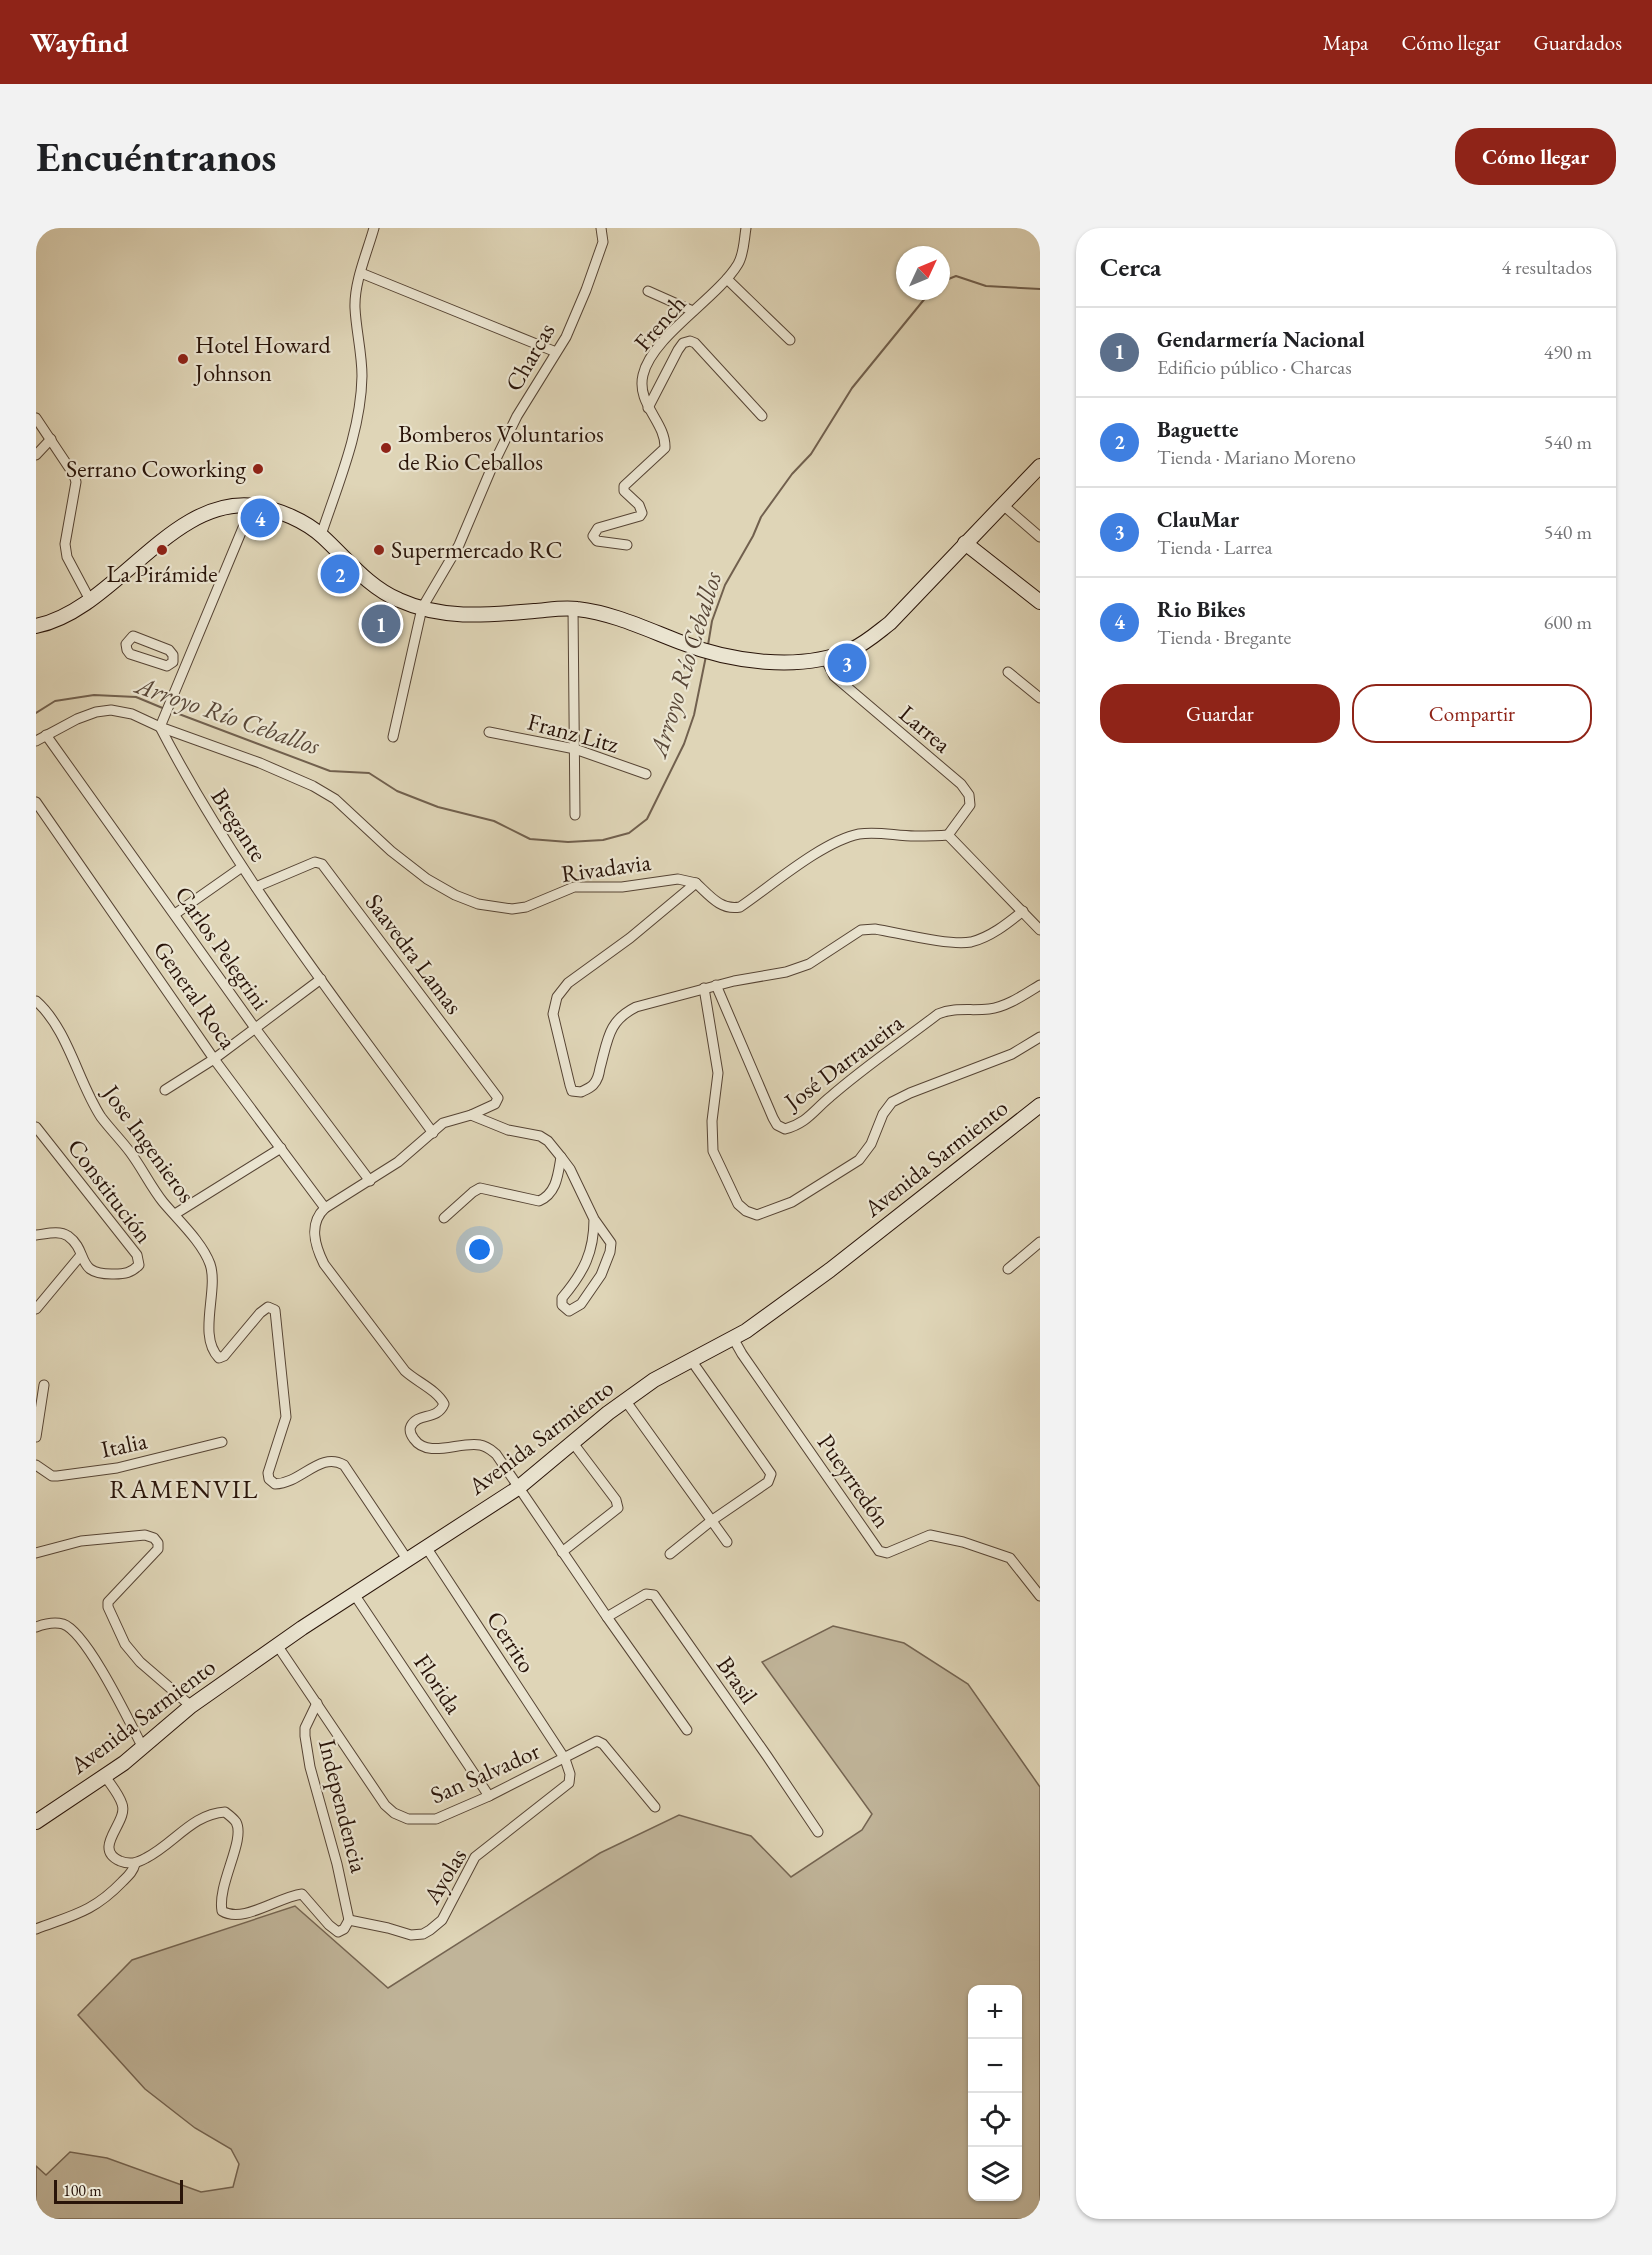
<!DOCTYPE html>
<html lang="es">
<head>
<meta charset="utf-8">
<style>
	body { margin:0; font-family:"EB Garamond",serif; background:#f2f2f2; color:#202124 }
	.controls { position:absolute; right:18px; bottom:18px; display:grid; overflow:hidden; border-radius:12px; box-shadow:0 2px 4px #0004 }
	.controls button { width:54px; height:54px; display:grid; place-items:center; padding:0; border:0; border-bottom:2px solid #e0e0e0; background:#fff; color:#202124; font:30px sans-serif }
	.compass { position:absolute; left:860px; top:18px; width:54px; height:54px; border-radius:50%; background:#fff; box-shadow:0 2px 4px #0004; rotate:46deg }
	.scale { position:absolute; left:18px; bottom:15px; width:129px; box-sizing:border-box; padding-left:6px; border:3px solid #291409; border-top:0; font-size:16px; line-height:21px; white-space:nowrap; color:#291409; -webkit-text-stroke:4px #eae4d0; paint-order:stroke }
	.you { position:absolute; left:444px; top:1022px; width:21px; height:21px; margin:-15px; border:4px solid #fff; border-radius:50%; background:#1a73e8; box-shadow:0 0 0 9px #1a73e833 }
	.badge { display:grid; place-items:center; width:39px; height:39px; border-radius:50%; background:#8f2418; color:#fff; font-size:20px; font-weight:700 }
	.pin { position:absolute; translate:-50% -50%; border:3px solid #fff; box-shadow:0 2px 6px #0006 }
	.list { margin:0; padding:0; list-style:none }
	h2 { display:flex; justify-content:space-between; align-items:center; height:78px; margin:0; padding:0 24px; font-size:26px }
	h2 small { font-size:20px; font-weight:400; color:#757577 }
	.list li { display:grid; grid-template-columns:39px 1fr auto; gap:18px; align-items:center; box-sizing:border-box; height:90px; padding:0 24px; border-top:2px solid #e0e0e0 }
	.list b { display:block; font-size:22px; white-space:nowrap }
	.list p { margin:0; font-size:20px; white-space:nowrap; color:#757577 }
	.list em { font-size:20px; font-style:normal; color:#757577 }
	.actions { display:flex; gap:12px; padding:18px 24px }
	.actions a { flex:1; padding:14px 0; border:2px solid #8f2418; border-radius:24px; text-align:center; font-size:21px; color:#8f2418 }
	.actions .main { background:#8f2418; color:#fff }
	.icon { flex:none; width:33px; height:33px; fill:none; stroke:currentColor; stroke-width:2; stroke-linecap:round; stroke-linejoin:round }
	.map { position:relative; flex:none; width:1004px; height:1991px; overflow:hidden; border-radius:24px }
	header { display:flex; align-items:center; gap:36px; box-sizing:border-box; height:84px; padding:0 30px; background:#8f2418; color:#fff }
	header strong { font-size:28px }
	nav { display:flex; gap:33px; margin-inline-start:auto; font-size:21px }
	.intro { display:flex; align-items:center; justify-content:space-between; box-sizing:border-box; height:144px; padding:0 36px }
	h1 { margin:0; font-size:42px }
	.button { padding:15px 27px; border-radius:24px; background:#8f2418; color:#fff; font-size:21px; font-weight:700 }
	main { display:flex; gap:36px; padding:0 36px }
	aside { flex:1; background:#fff; border-radius:24px; box-shadow:0 2px 4px #0004 }
	.map>svg:first-child { display:block }
</style>
</head>
<body>
<header>
<strong>Wayfind</strong>
<nav><a>Mapa</a><a>Cómo llegar</a><a>Guardados</a></nav>
</header>
<div class="intro"><h1>Encuéntranos</h1><a class="button">Cómo llegar</a></div>
<main>
<div class="map">
<svg width="1004" height="1991" viewBox="0 0 1004 1991">
	<rect width="100%" height="100%" fill="#dfd5b7"/>
	<filter id="stains"><feTurbulence type="fractalNoise" baseFrequency=".00333" numOctaves="4"/><feColorMatrix values="0 0 0 0 .2 0 0 0 0 .09 0 0 0 0 .02 0 0 0 .5 -.17"/></filter>
	<radialGradient id="worn" r=".72"><stop offset=".6" stop-color="#630" stop-opacity="0"/><stop offset="1" stop-color="#630" stop-opacity=".3"/></radialGradient>
	<path fill="#c0b499" stroke="#746451" stroke-width="1.5" fill-rule="evenodd" d="M 797,1398 L 868,1415 L 932,1456 L 1004,1559 L 1004,1991 L 0,1991 L 0,1938 L 10,1947 L 34,1924 L 71,1930 L 165,1964 L 197,1959 L 203,1936 L 195,1921 L 159,1900 L 109,1861 L 42,1787 L 96,1732 L 259,1678 L 352,1760 L 564,1625 L 643,1587 L 715,1608 L 755,1649 L 826,1602 L 836,1586 L 726,1434 ZM 936,1762 L 981,1762 L 981,1968 L 936,1968 Z"/>
	<g fill="none" stroke-linecap="round" stroke-linejoin="round">
		<g stroke="#71604e" stroke-width="2">
			<polyline points="905,54 920,48 950,58 1004,61"/>
			<polyline points="672,417 676,393 689,357 717,308 725,289 756,246 775,226 816,160 895,63"/>
			<polyline points="135,483 294,543 333,545 361,563 402,579 458,593 494,611 532,614 567,612 593,605 611,591 648,516 658,487 670,428"/>
			<polyline points="0,485 19,473 58,467 100,469 129,481"/>
		</g>
		<defs>
			<g id="street">
				<polyline points="325,45 520,124"/>
				<polyline points="691,51 754,112"/>
				<polyline points="612,63 657,83"/>
				<polyline points="612,180 642,122 647,115 654,113 659,115 726,188"/>
				<polyline points="0,190 38,247 40,254 29,316 31,329 55,374"/>
				<polyline points="0,227 15,211"/>
				<polyline points="967,277 1004,309"/>
				<path d="M 216,278 L 124,499 C 199,644 301,773 397,905"/>
				<path d="M 285,307 C 302,256 325,203 326,148 C 326,125 320,102 319,80 C 318,54 331,25 338,0"/>
				<path d="M 591,317 L 561,313 L 557,308 L 562,300 L 604,288 L 606,285 L 603,277 L 588,263 L 588,258 L 629,220 C 630,194 600,176 607,147 C 616,108 681,71 702,36 C 708,26 708,12 710,0"/>
				<polyline points="537,380 539,587"/>
				<polygon points="97,408 133,422 137,427 137,434 131,438 94,426 91,422 90,416"/>
				<polyline points="789,430 798,448 925,556 933,567 934,577 912,607"/>
				<polyline points="972,444 1004,470"/>
				<polyline points="453,504 539,521 610,546"/>
				<polyline points="10,507 219,800 334,953"/>
				<polyline points="357,509 386,380 423,317 456,239 481,188 530,109 550,62 567,14 565,0"/>
				<path d="M 0,513 L 41,491 L 60,484 L 75,482 L 96,486 L 124,499 L 224,535 L 277,558 L 299,571 L 355,623 L 391,651 L 419,667 L 442,676 L 476,681 L 490,679 L 538,659 L 586,659 L 642,651 L 660,655 L 594,710 L 532,755 L 521,769 L 517,786 L 534,857 L 536,863 L 545,864 C 549,862 554,860 557,857 C 562,852 563,846 564,840 C 572,811 572,793 600,779 L 698,753 L 750,744 L 773,736 L 825,702 L 839,701 C 863,705 913,718 935,714 C 955,709 972,695 987,683"/>
				<polyline points="0,574 178,831 289,980"/>
				<polyline points="912,607 1004,702"/>
				<path d="M 660,655 C 673,667 685,683 704,679 C 735,658 787,613 823,606 C 842,603 860,608 879,608 C 890,608 901,608 912,607"/>
				<polyline points="220,659 279,634 286,636 462,870 459,876 435,887"/>
				<polyline points="139,686 206,639"/>
				<path d="M 680,757 L 737,890 L 741,897 L 749,901 C 771,895 777,883 794,869 C 828,839 867,813 902,786 C 919,779 935,783 953,781 C 971,779 989,766 1004,757"/>
				<polyline points="668,760 682,845 676,893 677,923 702,976 710,983 721,987 756,974 823,932 835,916 847,886 856,874 874,865 976,826 1004,809"/>
				<path d="M 0,773 C 32,801 42,854 65,889 C 74,901 85,912 94,924 C 106,940 115,959 127,974 C 142,992 166,1014 174,1036 C 183,1062 161,1108 183,1130 L 188,1128 L 224,1085 L 232,1079 L 239,1082 L 250,1189 L 232,1245 L 233,1251 L 239,1256 C 266,1255 284,1223 308,1237 L 371,1331"/>
				<polyline points="129,862 178,831 285,751"/>
				<path d="M 0,899 L 101,1027 L 103,1037 C 95,1045 89,1046 78,1046 C 38,1047 54,1024 32,1008 C 23,1002 10,1006 0,1007"/>
				<path d="M 525,929 L 534,941 L 558,991 L 575,1015 L 574,1024 L 565,1047 L 545,1076 L 533,1083 L 526,1077 L 526,1070 C 548,1044 558,1024 558,991"/>
				<polyline points="139,986 245,920"/>
				<path d="M 408,990 L 437,964 L 444,960 L 503,973 C 521,965 522,946 525,929 L 512,913 L 504,908 L 472,902 L 435,887 L 407,895 L 362,934 L 289,980 C 272,996 279,1018 288,1036 L 369,1143 C 381,1154 401,1162 408,1176 C 401,1193 382,1184 375,1198 C 373,1202 375,1207 378,1211 C 392,1231 424,1213 444,1217 C 451,1218 455,1222 460,1226 L 571,1389 L 610,1366 L 618,1367 L 731,1528 L 782,1604"/>
				<polyline points="972,1041 1004,1014"/>
				<polyline points="0,1081 45,1027"/>
				<polyline points="697,1110 706,1126 843,1323 851,1325 894,1307 927,1314 974,1330 1004,1368"/>
				<polyline points="589,1172 691,1314"/>
				<polyline points="0,1209 8,1157"/>
				<polyline points="0,1237 16,1248 21,1248 81,1240 186,1214"/>
				<polyline points="526,1324 582,1280 580,1272 537,1215"/>
				<polyline points="0,1325 45,1313 109,1307 118,1310 122,1315 122,1321 72,1374 72,1379 89,1416 104,1434 155,1478"/>
				<polyline points="634,1326 675,1293 732,1254 735,1246 655,1132"/>
				<polyline points="318,1366 453,1568"/>
				<polyline points="571,1389 651,1502"/>
				<path d="M 0,1399 C 8,1396 19,1394 27,1396 C 51,1404 94,1495 107,1520"/>
				<polyline points="241,1417 349,1577 358,1585 372,1591 400,1591 453,1568 561,1513 567,1516 619,1579"/>
				<polyline points="281,1475 269,1500 269,1508 274,1539 301,1636 313,1692"/>
				<path d="M 69,1548 C 74,1556 83,1566 86,1576 C 93,1594 55,1620 84,1633 C 94,1637 101,1635 110,1630 C 138,1616 156,1586 189,1584 C 193,1587 197,1590 200,1594 C 210,1612 181,1656 186,1683 C 207,1696 242,1669 266,1666 L 293,1697 L 302,1704 L 308,1701 L 313,1692"/>
				<polyline points="313,1692 352,1700 375,1707 387,1706 394,1702 406,1692 439,1629 533,1555 534,1546 529,1531 390,1319"/>
				<path d="M 0,1701 C 37,1687 57,1684 86,1654 C 92,1648 97,1644 99,1636"/>
			</g>
			<g id="secondary">
				<polyline points="929,315 1004,374"/>
				<path d="M 0,398 C 79,382 135,267 219,278 C 242,281 270,293 287,309 C 311,331 332,359 363,372 C 407,392 452,387 498,383 C 512,382 527,379 541,381 C 577,385 610,401 644,414 C 694,434 764,444 815,422 C 830,415 841,405 854,395 L 1004,238"/>
				<polyline points="0,1594 88,1535 155,1478 266,1400 482,1260 572,1185 618,1152 710,1103 794,1042 1004,877"/>
			</g>
		</defs>
		<use href="#street" stroke="#564434" stroke-width="11"/>
		<use href="#secondary" stroke="#291409" stroke-width="16"/>
		<use href="#street" stroke="#eae4d0" stroke-width="9"/>
		<use href="#secondary" stroke="#eae4d0" stroke-width="14"/>
	</g>
	<g fill="#8f2418" stroke="#eae4d0" stroke-width="2">
		<circle cx="147" cy="131" r="6"/>
		<circle cx="350" cy="220" r="6"/>
		<circle cx="222" cy="241" r="6"/>
		<circle cx="126" cy="322" r="6"/>
		<circle cx="343" cy="322" r="6"/>
	</g>
	<g text-anchor="middle" stroke-width="4.5" stroke-linejoin="round" paint-order="stroke">
		<g font-size="24" fill="#291409" stroke="#eae4d0">
			<text transform="translate(624 95) rotate(-49)" y="8">French</text>
			<text transform="translate(494 129) rotate(-60)" y="8">Charcas</text>
			<text transform="translate(889 501) rotate(40)" y="8">Larrea</text>
			<text transform="translate(537 505) rotate(15)" y="8">Franz Litz</text>
			<text transform="translate(203 597) rotate(57)" y="8">Bregante</text>
			<text transform="translate(570 640) rotate(-8)" y="8">Rivadavia</text>
			<text transform="translate(186 720) rotate(55)" y="8">Carlos Pelegrini</text>
			<text transform="translate(378 726) rotate(53)" y="8">Saavedra Lamas</text>
			<text transform="translate(159 767) rotate(55)" y="8">General Roca</text>
			<text transform="translate(808 834) rotate(-37)" y="8">José Darraueira</text>
			<text transform="translate(113 916) rotate(54)" y="8">Jose Ingenieros</text>
			<text transform="translate(900 930) rotate(-38)" y="8">Avenida Sarmiento</text>
			<text transform="translate(74 963) rotate(53)" y="8">Constitución</text>
			<text transform="translate(505 1209) rotate(-37)" y="8">Avenida Sarmiento</text>
			<text transform="translate(88 1217) rotate(-12)" y="8">Italia</text>
			<text transform="translate(818 1253) rotate(55)" y="8">Pueyrredón</text>
			<text transform="translate(475 1414) rotate(57)" y="8">Cerrito</text>
			<text transform="translate(701 1452) rotate(55)" y="8">Brasil</text>
			<text transform="translate(402 1456) rotate(56)" y="8">Florida</text>
			<text transform="translate(107 1488) rotate(-37)" y="8">Avenida Sarmiento</text>
			<text transform="translate(449 1545) rotate(-24)" y="8">San Salvador</text>
			<text transform="translate(307 1578) rotate(76)" y="8">Independencia</text>
			<text transform="translate(409 1648) rotate(-59)" y="8">Ayolas</text>
		</g>
		<g font-size="24" fill="#291409" stroke="#eae4d0" text-anchor="start">
			<text x="159" y="125">Hotel Howard<tspan x="159" dy="28">Johnson</tspan></text>
			<text x="362" y="214">Bomberos Voluntarios<tspan x="362" dy="28">de Rio Ceballos</tspan></text>
			<text x="210" y="249" text-anchor="end">Serrano Coworking</text>
			<text x="355" y="330">Supermercado RC</text>
			<text x="126" y="354" text-anchor="middle">La Pirámide</text>
		</g>
		<g font-size="26" font-style="italic" fill="#594737" stroke="#eae4d0">
			<text transform="translate(649 436) rotate(-73)" y="9">Arroyo Río Ceballos</text>
			<text transform="translate(192 487) rotate(19)" y="9">Arroyo Río Ceballos</text>
		</g>
		<g font-size="26" letter-spacing="1.5" fill="#291409" stroke="#eae4d0">
			<text x="148" y="1270">RAMENVIL</text>
		</g>
	</g>
	<rect width="100%" height="100%" filter="url(#stains)"/>
	<rect width="100%" height="100%" fill="url(#worn)"/>
</svg>
<div class="controls">
<button>+</button>
<button>−</button>
<button><svg class="icon" aria-label="locate" viewBox="0 0 24 24"><circle cx="12" cy="12" r="6"/><path d="M12 2v4M12 18v4M2 12h4M18 12h4"/></svg></button>
<button><svg class="icon" aria-label="layers" viewBox="0 0 24 24"><path d="M12 4l9 5-9 5-9-5zM3 14l9 5 9-5"/></svg></button>
</div>
<svg class="compass" viewBox="-18 -18 36 36"><path d="M0-13l5 13h-10z" fill="#e53935"/><path d="M0 13l5-13h-10z" fill="#757577"/></svg>
<div class="scale">100 m</div>
<div class="you"></div>
<div class="pin badge" style="left:345px;top:396px;background:#5c6f8a">1</div>
<div class="pin badge" style="left:304px;top:346px;background:#3f7fe0">2</div>
<div class="pin badge" style="left:811px;top:435px;background:#3f7fe0">3</div>
<div class="pin badge" style="left:224px;top:290px;background:#3f7fe0">4</div>
</div>
<aside>
<h2>Cerca<small>4 resultados</small></h2>
<ul class="list">
<li><span class="badge" style="background:#5c6f8a">1</span><div><b>Gendarmería Nacional</b><p>Edificio público · Charcas</p></div><em>490 m</em></li>
<li><span class="badge" style="background:#3f7fe0">2</span><div><b>Baguette</b><p>Tienda · Mariano Moreno</p></div><em>540 m</em></li>
<li><span class="badge" style="background:#3f7fe0">3</span><div><b>ClauMar</b><p>Tienda · Larrea</p></div><em>540 m</em></li>
<li><span class="badge" style="background:#3f7fe0">4</span><div><b>Rio Bikes</b><p>Tienda · Bregante</p></div><em>600 m</em></li>
</ul>
<div class="actions"><a class="main">Guardar</a><a>Compartir</a></div>
</aside>
</main>
</body>
</html>
